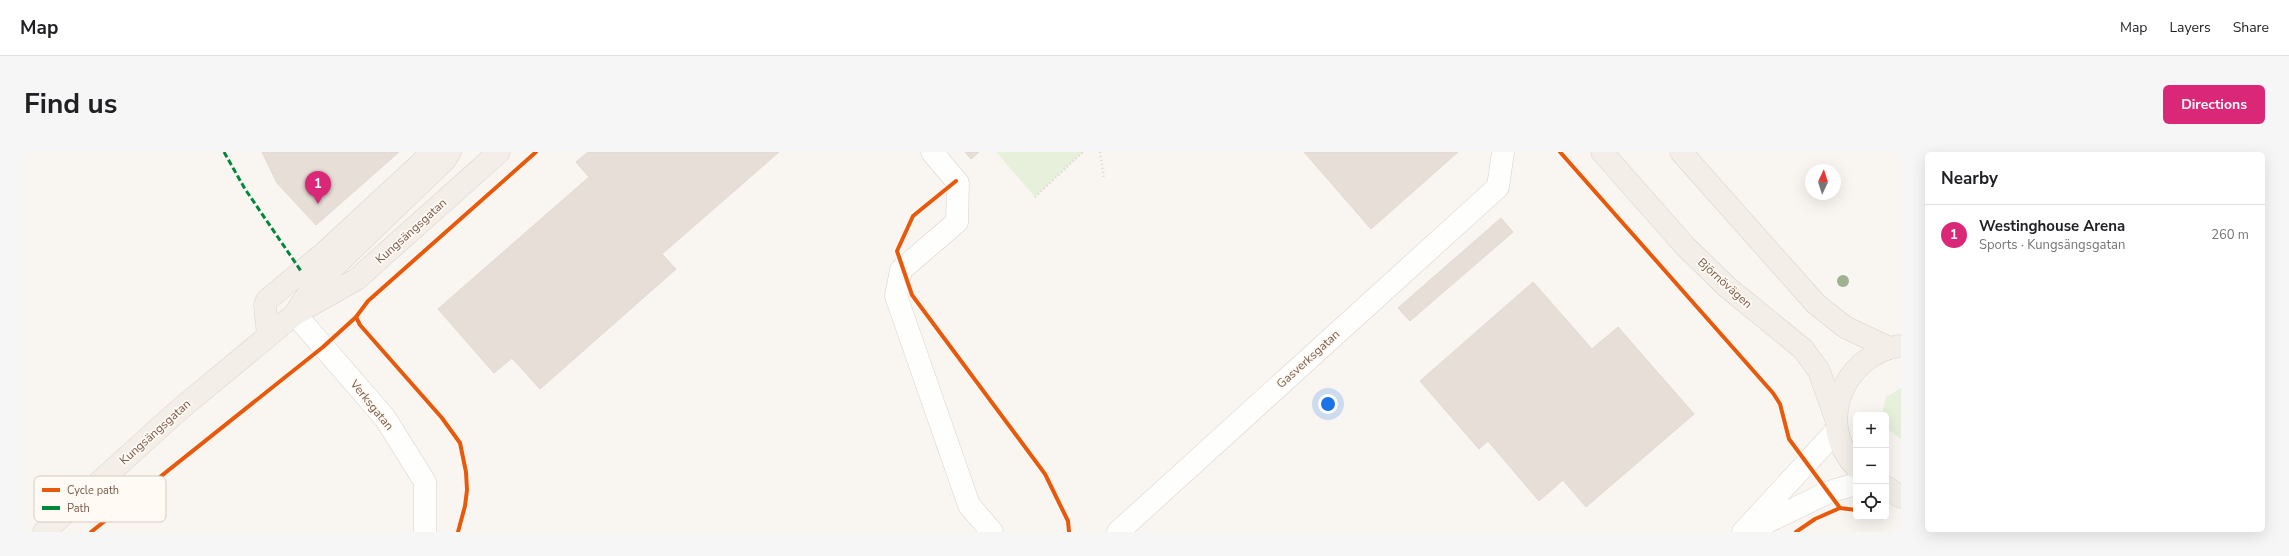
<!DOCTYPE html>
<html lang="en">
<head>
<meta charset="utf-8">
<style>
	body { margin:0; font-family:"Nunito Sans",sans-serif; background:#f6f6f6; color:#202124 }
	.controls { position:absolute; right:12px; bottom:12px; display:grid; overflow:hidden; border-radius:6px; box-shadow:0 4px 16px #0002 }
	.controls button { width:36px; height:36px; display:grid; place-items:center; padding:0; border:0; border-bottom:1px solid #e0e0e0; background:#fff; color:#202124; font:20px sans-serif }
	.compass { position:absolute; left:1781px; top:12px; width:36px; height:36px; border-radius:50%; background:#fff; box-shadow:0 4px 16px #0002; rotate:4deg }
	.you { position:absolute; left:1304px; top:252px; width:14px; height:14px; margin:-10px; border:3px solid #fff; border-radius:50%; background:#1a73e8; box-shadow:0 0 0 6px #1a73e833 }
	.badge { display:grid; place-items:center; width:26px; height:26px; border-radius:50%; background:#db2777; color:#fff; font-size:13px; font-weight:700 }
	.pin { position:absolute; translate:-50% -33px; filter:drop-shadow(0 1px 2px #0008) }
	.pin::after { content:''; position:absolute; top:21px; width:14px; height:12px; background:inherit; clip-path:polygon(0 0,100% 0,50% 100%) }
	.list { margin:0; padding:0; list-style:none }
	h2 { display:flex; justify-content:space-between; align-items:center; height:52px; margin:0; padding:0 16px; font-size:17px }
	h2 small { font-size:13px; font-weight:400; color:#757577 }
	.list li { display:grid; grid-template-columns:26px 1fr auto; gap:12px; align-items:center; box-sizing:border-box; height:60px; padding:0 16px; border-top:1px solid #e0e0e0 }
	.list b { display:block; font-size:15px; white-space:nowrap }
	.list p { margin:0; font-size:13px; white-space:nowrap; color:#757577 }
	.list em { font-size:13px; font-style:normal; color:#757577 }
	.icon { flex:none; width:22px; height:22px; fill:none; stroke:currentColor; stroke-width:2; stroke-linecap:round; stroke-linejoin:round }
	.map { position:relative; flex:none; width:1877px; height:380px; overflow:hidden; border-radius:6px }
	header { display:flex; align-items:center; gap:24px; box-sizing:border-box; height:56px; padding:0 20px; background:#fff; border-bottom:1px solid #e0e0e0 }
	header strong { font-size:19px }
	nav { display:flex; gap:22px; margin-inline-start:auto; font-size:14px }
	.intro { display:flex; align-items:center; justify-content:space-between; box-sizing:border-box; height:96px; padding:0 24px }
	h1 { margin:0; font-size:28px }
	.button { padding:10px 18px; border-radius:6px; background:#db2777; color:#fff; font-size:14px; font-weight:700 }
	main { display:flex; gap:24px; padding:0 24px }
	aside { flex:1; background:#fff; border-radius:6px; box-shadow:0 4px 16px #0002 }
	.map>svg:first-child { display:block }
</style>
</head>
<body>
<header>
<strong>Map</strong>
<nav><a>Map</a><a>Layers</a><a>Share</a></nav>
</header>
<div class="intro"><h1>Find us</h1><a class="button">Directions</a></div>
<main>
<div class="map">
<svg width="1877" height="380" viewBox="0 0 1877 380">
	<rect width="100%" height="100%" fill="#f9f5f0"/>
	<g fill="#e7f0db">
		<polygon points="972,0 1059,0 1011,45"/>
		<polygon points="1877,236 1877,287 1863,277 1862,263 1858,262 1862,245"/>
	</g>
	<g fill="#e6ded7" stroke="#e2d8d2">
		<polygon points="238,0 375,0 292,73 253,31"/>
		<polygon points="564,0 755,0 638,102 652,117 516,237 488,206 470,221 414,157 565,25 552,10"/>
		<polygon points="941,0 955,0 947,7"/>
		<polygon points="1280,0 1434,0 1347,77"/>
		<polygon points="1477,66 1489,80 1386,169 1374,156"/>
		<polygon points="1509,130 1568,197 1594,175 1670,262 1562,355 1539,328 1515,349 1464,289 1455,297 1396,229"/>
	</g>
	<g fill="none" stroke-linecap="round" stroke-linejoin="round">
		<defs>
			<g id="minor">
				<polyline points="908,0 934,31 933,70 877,118 872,144 945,353 968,380"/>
				<polyline points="271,162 361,266 401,330 401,380"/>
				<polyline points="1729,377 1805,340 1832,332"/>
				<polyline points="1094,380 1474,35 1479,0"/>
				<polyline points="1719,380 1813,278"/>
			</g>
			<g id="major">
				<polyline points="1578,0 1661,94 1703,135 1779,197 1795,219 1812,267"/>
				<polyline points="1657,0 1792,152 1821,175 1865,196"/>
				<polyline points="274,157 289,135 421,8 426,0"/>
				<polyline points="244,184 241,153 243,148 301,100 409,0"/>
				<path d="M 1832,315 C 1791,272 1819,204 1874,194"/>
				<polyline points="1862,335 1877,345"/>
				<polyline points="20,380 155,258 271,162 333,127 475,0"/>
			</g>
		</defs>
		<use href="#minor" stroke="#d7d1cb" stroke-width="23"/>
		<use href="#major" stroke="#dad1cc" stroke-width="23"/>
		<g stroke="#dcd5d0" stroke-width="2.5" stroke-dasharray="1 3" stroke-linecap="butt">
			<polyline points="1076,0 1080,27"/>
			<polyline points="1011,45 1059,0"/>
		</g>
		<use href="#minor" stroke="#fefefd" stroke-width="22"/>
		<use href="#major" stroke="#f3eee8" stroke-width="22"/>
		<polyline stroke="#00873e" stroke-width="3" stroke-dasharray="6 3" stroke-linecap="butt" points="200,0 221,37 277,119"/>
		<defs>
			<g id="cycleway">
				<polyline points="1536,0 1749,241 1756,252 1765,287 1816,356 1832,358"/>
				<polyline points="932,29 889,64 873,99 888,143 1021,322 1044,369 1045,380"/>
				<polyline points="332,165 336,173 418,266 436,291 442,320 443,338 441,354 434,380"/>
				<polyline points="67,380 299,195 332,165 344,149 512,0"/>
				<polyline points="1772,380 1791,367 1816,356"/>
			</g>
		</defs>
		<use href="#cycleway" stroke="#fffaf3" stroke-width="6"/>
		<use href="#cycleway" stroke="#e8590c" stroke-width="4"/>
	</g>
	<circle fill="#9eb190" cx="1819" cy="129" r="6"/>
	<g text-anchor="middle" stroke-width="3.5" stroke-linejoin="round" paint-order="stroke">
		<g font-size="12" fill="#7a5c4d" stroke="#fffaf3">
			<text transform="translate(387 79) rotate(-42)" y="4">Kungsängsgatan</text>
			<text transform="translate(1701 131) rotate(42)" y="4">Björnövägen</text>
			<text transform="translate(1284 207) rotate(-42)" y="4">Gasverksgatan</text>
			<text transform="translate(348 253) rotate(51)" y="4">Verksgatan</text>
			<text transform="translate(131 280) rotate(-42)" y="4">Kungsängsgatan</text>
		</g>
	</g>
	<rect x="10" y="324" width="132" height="46" rx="6" fill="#fffaf3" stroke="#d7cbc1" stroke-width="1"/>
	<rect x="18" y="336" width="18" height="4" fill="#e8590c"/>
	<rect x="18" y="354" width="18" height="4" fill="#00873e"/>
	<g font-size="11" fill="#7a5c4d">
		<text x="43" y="342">Cycle path</text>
		<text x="43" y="360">Path</text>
	</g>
</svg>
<div class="controls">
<button>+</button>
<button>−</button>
<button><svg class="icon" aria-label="locate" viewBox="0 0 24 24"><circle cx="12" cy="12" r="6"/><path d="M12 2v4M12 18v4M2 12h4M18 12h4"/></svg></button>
</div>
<svg class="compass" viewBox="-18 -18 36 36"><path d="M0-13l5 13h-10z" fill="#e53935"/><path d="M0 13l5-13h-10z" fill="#757577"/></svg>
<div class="you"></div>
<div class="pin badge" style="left:294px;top:52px">1</div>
</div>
<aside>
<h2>Nearby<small></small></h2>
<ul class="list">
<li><span class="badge">1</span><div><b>Westinghouse Arena</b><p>Sports · Kungsängsgatan</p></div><em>260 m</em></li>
</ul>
</aside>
</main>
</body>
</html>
